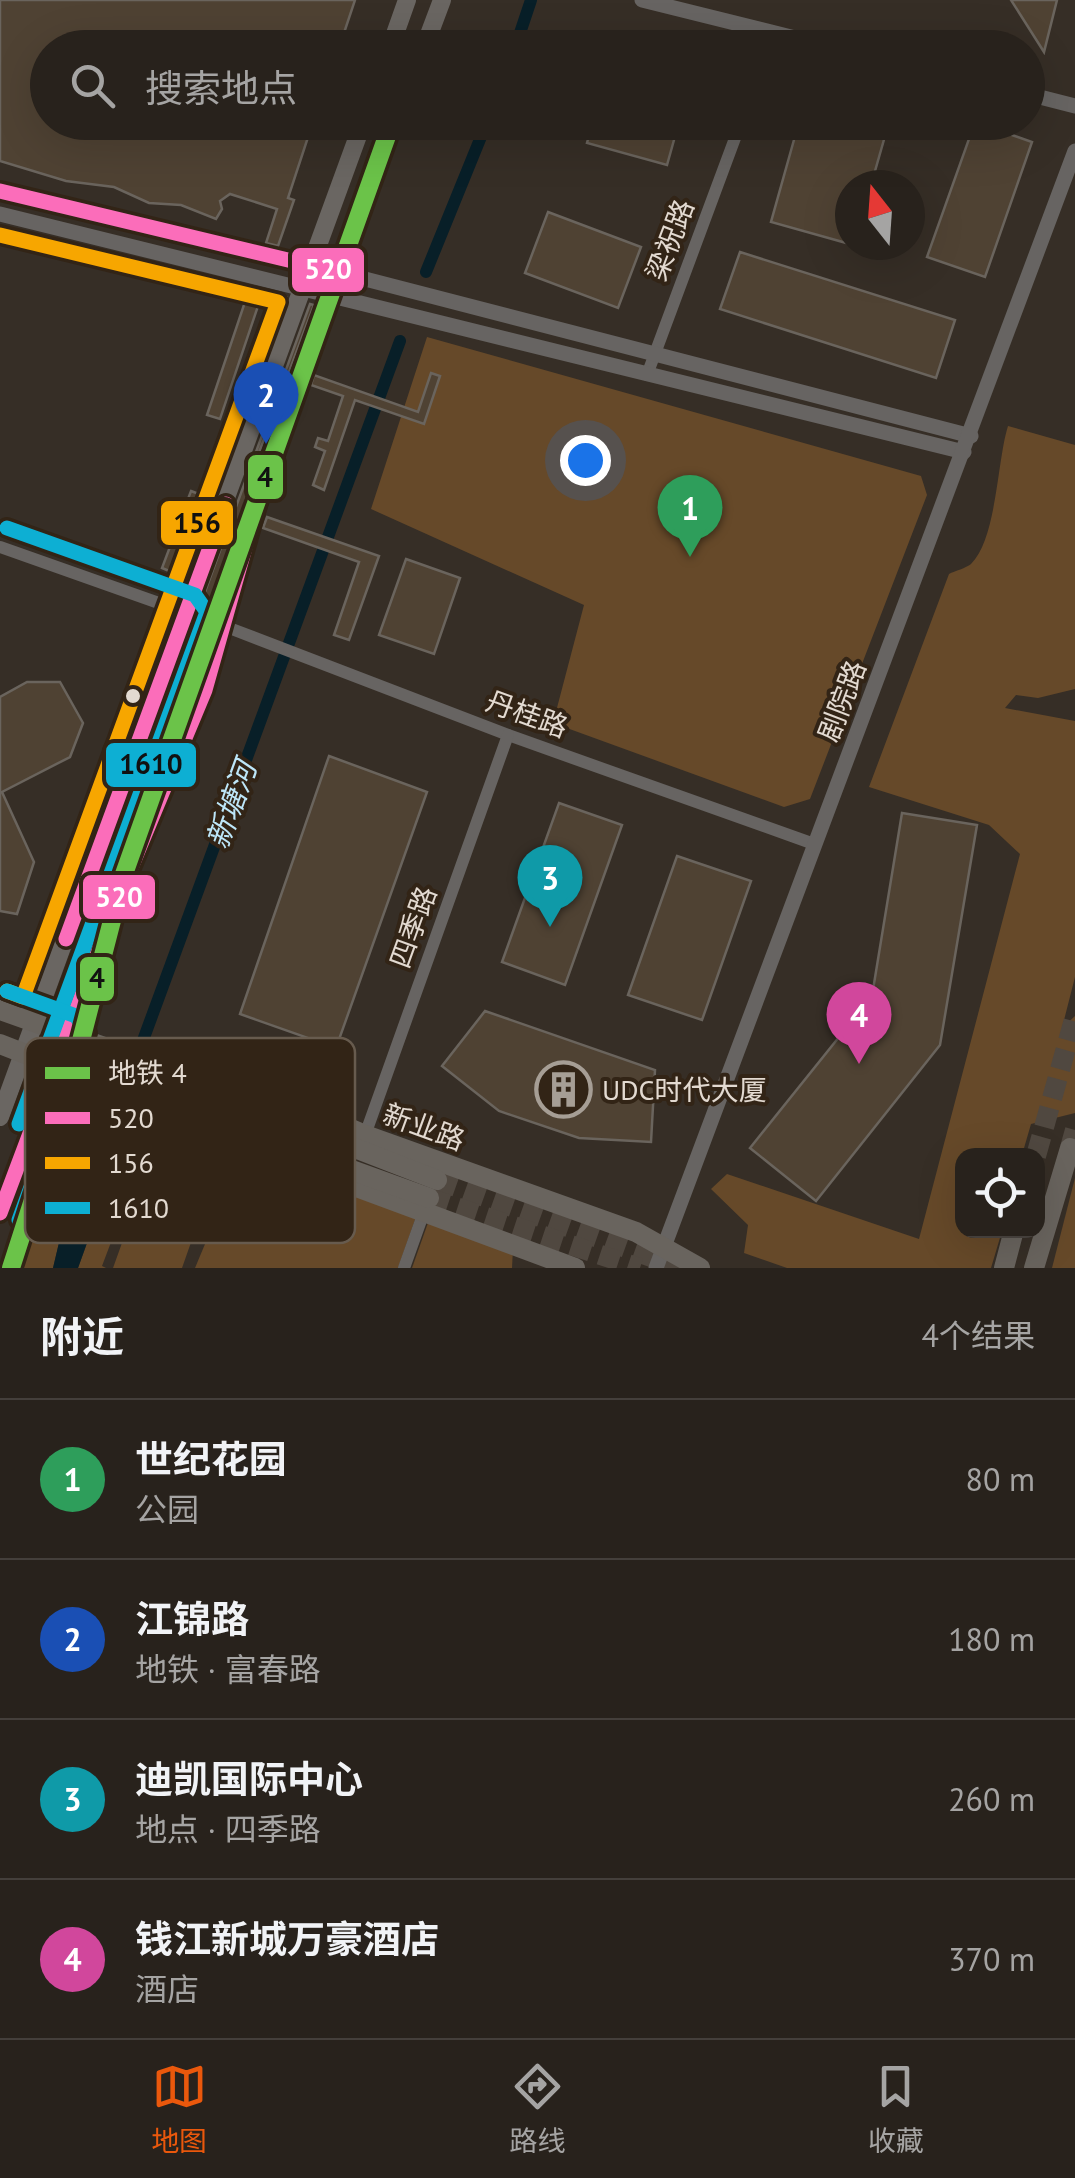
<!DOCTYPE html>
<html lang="zh">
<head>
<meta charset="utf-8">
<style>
	body { margin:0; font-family:"PT Sans","Noto Sans SC",sans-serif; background:#302a25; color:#f1f3f6 }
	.controls { position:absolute; right:30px; bottom:30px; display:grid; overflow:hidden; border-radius:20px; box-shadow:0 10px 40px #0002 }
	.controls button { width:90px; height:90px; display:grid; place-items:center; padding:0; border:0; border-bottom:2px solid #443f3b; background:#28221c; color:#f1f3f6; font:50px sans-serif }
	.compass { position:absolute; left:835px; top:170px; width:90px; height:90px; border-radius:50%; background:#28221c; box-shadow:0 10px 40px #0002; rotate:343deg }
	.you { position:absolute; left:585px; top:460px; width:35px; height:35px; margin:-25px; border:8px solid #fff; border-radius:50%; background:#1a73e8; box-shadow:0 0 0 15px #1a73e833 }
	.badge { display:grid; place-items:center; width:65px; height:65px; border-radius:50%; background:#ea580c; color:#fff; font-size:32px; font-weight:700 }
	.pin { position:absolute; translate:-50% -82px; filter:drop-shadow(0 2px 5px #0008) }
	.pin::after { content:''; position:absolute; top:52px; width:35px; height:30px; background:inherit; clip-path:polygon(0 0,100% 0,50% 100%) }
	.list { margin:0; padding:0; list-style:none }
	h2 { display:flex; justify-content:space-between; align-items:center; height:130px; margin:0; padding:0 40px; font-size:42px }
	h2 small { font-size:32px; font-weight:400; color:#a5a4a3 }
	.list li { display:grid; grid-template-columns:65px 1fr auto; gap:30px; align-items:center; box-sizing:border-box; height:160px; padding:0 40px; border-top:2px solid #443f3b }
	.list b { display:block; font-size:38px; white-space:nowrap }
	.list p { margin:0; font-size:32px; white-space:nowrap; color:#a5a4a3 }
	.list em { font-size:32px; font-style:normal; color:#a5a4a3 }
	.icon { flex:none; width:55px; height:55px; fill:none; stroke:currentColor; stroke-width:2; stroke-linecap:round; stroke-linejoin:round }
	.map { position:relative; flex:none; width:1075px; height:1268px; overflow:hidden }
	.search { position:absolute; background:#28221c; box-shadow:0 10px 40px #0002; left:30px; right:30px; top:30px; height:110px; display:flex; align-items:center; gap:25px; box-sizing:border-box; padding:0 35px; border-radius:55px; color:#a5a4a3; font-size:38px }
	.sheet { height:770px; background:#28221c }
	nav { display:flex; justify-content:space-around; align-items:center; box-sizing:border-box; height:140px; border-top:2px solid #443f3b; background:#28221c; font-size:28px; color:#a5a4a3 }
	nav a { display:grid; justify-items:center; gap:5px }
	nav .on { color:#ea580c }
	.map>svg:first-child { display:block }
</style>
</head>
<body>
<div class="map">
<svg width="1075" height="1268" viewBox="0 0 1075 1268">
	<rect width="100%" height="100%" fill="#362e26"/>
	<g fill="#664929">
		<polygon points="427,337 921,476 927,495 810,799 784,807 553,723 584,605 371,509"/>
		<path d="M 1008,426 L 1075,445 L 1075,689 L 1038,698 L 1016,695 L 1005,708 L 1075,721 L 1075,977 L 1062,1028 L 1075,1016 L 1075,1113 L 1031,1124 L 1022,1155 L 962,1156 L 962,1230 L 1002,1231 L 991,1268 L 787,1268 L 744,1253 L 748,1225 L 711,1189 L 727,1174 L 919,1239 L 1020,854 L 989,825 L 869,787 L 949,574 C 955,571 966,568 971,564 C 997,538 997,461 1008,426 Z"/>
		<polygon points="88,1101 100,1104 95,1138 71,1192 53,1268 11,1268 64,1133"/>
		<polygon points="133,1115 224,1145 226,1151 218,1161 150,1139 102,1266 106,1268 78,1268"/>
		<polygon points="243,1153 416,1217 398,1268 195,1268"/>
		<polygon points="162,1156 214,1177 182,1268 113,1268 127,1229 146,1236 160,1197 144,1191 156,1158"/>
		<polygon points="1075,1178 1075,1268 1052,1268"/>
		<path d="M 429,1220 L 513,1248 L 512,1268 C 478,1268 442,1268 412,1268 Z"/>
	</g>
	<polygon fill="#081f28" points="100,1104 133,1115 78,1268 53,1268 71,1192 95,1138"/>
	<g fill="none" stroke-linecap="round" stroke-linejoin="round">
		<g stroke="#081f28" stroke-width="12">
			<polyline points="515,48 531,0"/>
			<polyline points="426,272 487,122"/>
			<polyline points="113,1122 400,341"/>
		</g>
	</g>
	<g fill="#4f4233" stroke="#6a645d" stroke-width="2.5">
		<polygon points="0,0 355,0 339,48 48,48 48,122 313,122 288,198 294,200 278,246 266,243 277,209 230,194 220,201 222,209 216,219 181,205 149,203 114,187 66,181 0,161"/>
		<polygon points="1011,0 1057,0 1044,52"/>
		<polygon points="593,122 679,122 667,165 587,143"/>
		<polygon points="799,122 889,122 871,185 850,185 850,244 771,222"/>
		<polygon points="975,122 1032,142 985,277 927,257"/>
		<polygon points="548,212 641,247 618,308 525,273"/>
		<polygon points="740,252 955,320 936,378 720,309"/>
		<polygon points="250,287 286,297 282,308 260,300 220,419 207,415"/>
		<polygon points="310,304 314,305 258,455 195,681 175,674"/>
		<polygon points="431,373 440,376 424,424 355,400 324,490 313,485 325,451 315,447 318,438 328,441 343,396 311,385 314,375 418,412"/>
		<polygon points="191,491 212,499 208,510 199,507 174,573 162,568"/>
		<polygon points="267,517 379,556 349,640 334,635 359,562 263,528"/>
		<polygon points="406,559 460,578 434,654 379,635"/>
		<polygon points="27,682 60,682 83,723 70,757 2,792 34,862 17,914 0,911 0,697"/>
		<polygon points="329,756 427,792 336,1048 240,1014"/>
		<polygon points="559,803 622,825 565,985 502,962"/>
		<polygon points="902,813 977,825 940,1045 816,1201 750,1148 872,996"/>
		<polygon points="677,856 751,881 702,1020 628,995"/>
		<polygon points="485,1011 655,1070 651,1142 579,1138 499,1111 442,1066"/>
	</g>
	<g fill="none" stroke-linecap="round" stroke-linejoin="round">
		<g stroke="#504840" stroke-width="20" stroke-dasharray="20 10" stroke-linecap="butt">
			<polyline points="1070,1148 1075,1130"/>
			<polyline points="1036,1156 1075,1016"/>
			<polyline points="437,1180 682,1268"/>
			<polyline points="429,1198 640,1268"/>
		</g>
		<g stroke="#676462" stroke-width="12">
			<polyline points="770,48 775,33"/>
			<polyline points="647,375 741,122"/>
			<polyline points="0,547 187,613"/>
			<polyline points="224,626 508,735 814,844"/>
			<polyline points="365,1135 508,735"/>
			<polyline points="404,1268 424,1212"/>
		</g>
		<g stroke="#676462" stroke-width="15">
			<polyline points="642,0 835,48"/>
			<polyline points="1028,94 1075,106"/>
			<polyline points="0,191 338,272 971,436"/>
			<polyline points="0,214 964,452"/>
			<polyline points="656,1268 1075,151"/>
		</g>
		<g stroke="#6a6662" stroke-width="18">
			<polyline points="390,48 407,0"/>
			<polyline points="424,48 442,0"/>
			<polyline points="0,1117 363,122"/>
			<polyline points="0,1213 120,894 205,690 270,459 395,122"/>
		</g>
		<g stroke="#69645e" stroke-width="20">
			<polyline points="0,1010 200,1081 250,1086 365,1135 636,1232 700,1268"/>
			<polyline points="0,1044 166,1109 185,1123 235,1142 575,1268"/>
			<polyline points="217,1089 298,1126 437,1180"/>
			<polyline points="271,1141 429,1198"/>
			<polyline points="1004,1268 1014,1230"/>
			<polyline points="1034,1268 1070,1148"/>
		</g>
		<defs>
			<g id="bus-1">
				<polyline points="0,191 338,272 270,459 205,690 120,894 0,1213"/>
				<polyline points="66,939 226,504"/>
			</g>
			<polyline id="bus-2" points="0,235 278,302 23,997 7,991"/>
			<g id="bus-3">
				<polyline points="7,528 195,595 207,612 19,1124"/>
				<polyline points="7,991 76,1016 87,1033 19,1220"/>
			</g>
		</defs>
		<use href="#bus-1" stroke="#322416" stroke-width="22"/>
		<use href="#bus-2" stroke="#322416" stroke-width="22"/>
		<use href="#bus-3" stroke="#322416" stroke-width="22"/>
		<use href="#bus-1" stroke="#fb6dba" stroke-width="15"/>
		<use href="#bus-2" stroke="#f7a600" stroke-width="15"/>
		<use href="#bus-3" stroke="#0dafd3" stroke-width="15"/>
		<defs>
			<polyline id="metro-1" points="11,1268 68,1091 124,874 392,122"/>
		</defs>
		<use href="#metro-1" stroke="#322416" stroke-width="25"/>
		<use href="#metro-1" stroke="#6bc349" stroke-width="18"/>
	</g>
	<defs>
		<symbol id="building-ring" viewBox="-11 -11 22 22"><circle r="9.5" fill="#322416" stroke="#a69e95" stroke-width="1.5"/><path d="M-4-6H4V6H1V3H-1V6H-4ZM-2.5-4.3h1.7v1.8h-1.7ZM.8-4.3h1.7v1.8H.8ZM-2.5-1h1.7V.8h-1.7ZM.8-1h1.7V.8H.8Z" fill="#a69e95"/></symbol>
	</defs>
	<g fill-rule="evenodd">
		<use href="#building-ring" x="532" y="1058" width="63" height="63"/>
	</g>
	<circle fill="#e3dad1" stroke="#322416" stroke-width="4" cx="133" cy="696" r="9"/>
	<g text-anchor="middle" stroke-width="8" stroke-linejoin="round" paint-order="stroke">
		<g font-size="28" fill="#e3dad1" stroke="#322416">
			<text transform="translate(670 240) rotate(-69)" y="10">梁祝路</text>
			<text transform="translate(842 701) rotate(-69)" y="10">剧院路</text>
			<text transform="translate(527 714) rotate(20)" y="10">丹桂路</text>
			<text transform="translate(413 927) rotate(-70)" y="10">四季路</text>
			<text transform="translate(424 1127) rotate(20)" y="10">新业路</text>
		</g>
		<g font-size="28" fill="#e3dad1" stroke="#322416" text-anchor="start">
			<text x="602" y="1100">UDC时代大厦</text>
		</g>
		<g font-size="30" font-style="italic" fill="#bde6f8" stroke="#322416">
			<text transform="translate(232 805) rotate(-70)" y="10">新塘河</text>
		</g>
	</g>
	<rect x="25" y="1038" width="330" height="205" rx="15" fill="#322416" stroke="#675b4e" stroke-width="2.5"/>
	<rect x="45" y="1067" width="45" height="12" fill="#6bc349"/>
	<rect x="45" y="1112" width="45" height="12" fill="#fb6dba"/>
	<rect x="45" y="1157" width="45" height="12" fill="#f7a600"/>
	<rect x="45" y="1202" width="45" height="12" fill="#0dafd3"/>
	<g font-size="28" fill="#e3dad1">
		<text x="108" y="1083">地铁 4</text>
		<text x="108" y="1128">520</text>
		<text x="108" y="1173">156</text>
		<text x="108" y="1218">1610</text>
	</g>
	<g stroke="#322416" stroke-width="4">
		<rect x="290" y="246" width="76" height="48" rx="10" fill="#fb6dba"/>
		<rect x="246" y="453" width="39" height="48" rx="10" fill="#6bc349"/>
		<rect x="159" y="499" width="76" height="48" rx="10" fill="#f7a600"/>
		<rect x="104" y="741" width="94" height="48" rx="10" fill="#0dafd3"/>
		<rect x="81" y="873" width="76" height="48" rx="10" fill="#fb6dba"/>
		<rect x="78" y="955" width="38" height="48" rx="10" fill="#6bc349"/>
	</g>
	<g font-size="28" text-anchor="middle" font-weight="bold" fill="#fff">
		<text x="328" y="279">520</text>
		<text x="119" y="907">520</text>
	</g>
	<g font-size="28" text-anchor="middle" font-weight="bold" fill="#111">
		<text x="265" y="487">4</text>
		<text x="197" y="533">156</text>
		<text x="151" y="774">1610</text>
		<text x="97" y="988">4</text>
	</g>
</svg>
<div class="controls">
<button><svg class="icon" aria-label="locate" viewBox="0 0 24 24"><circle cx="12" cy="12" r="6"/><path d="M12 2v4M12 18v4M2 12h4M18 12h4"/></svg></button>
</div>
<svg class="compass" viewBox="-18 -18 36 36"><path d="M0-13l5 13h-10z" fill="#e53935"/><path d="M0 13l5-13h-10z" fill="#a5a4a3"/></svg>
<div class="you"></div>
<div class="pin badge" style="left:690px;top:557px;background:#2e9e5b">1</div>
<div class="pin badge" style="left:266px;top:444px;background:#1a4fb4">2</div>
<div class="pin badge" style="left:550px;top:927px;background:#0f9aa8">3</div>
<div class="pin badge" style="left:859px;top:1064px;background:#d1479c">4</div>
<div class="search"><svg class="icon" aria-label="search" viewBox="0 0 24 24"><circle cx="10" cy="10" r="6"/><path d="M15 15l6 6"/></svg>搜索地点</div>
</div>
<section class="sheet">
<h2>附近<small>4个结果</small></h2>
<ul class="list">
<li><span class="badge" style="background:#2e9e5b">1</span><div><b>世纪花园</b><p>公园</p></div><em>80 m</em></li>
<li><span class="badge" style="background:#1a4fb4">2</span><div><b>江锦路</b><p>地铁 · 富春路</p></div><em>180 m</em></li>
<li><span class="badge" style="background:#0f9aa8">3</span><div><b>迪凯国际中心</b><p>地点 · 四季路</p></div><em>260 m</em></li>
<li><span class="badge" style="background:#d1479c">4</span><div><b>钱江新城万豪酒店</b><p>酒店</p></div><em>370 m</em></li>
</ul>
</section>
<nav>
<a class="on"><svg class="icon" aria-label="map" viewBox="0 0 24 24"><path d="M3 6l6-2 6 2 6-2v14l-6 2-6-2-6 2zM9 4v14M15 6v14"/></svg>地图</a>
<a><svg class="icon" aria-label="directions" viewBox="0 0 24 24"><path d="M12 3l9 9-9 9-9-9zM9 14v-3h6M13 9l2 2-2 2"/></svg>路线</a>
<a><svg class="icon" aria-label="saved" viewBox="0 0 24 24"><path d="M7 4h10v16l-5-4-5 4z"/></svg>收藏</a>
</nav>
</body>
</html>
